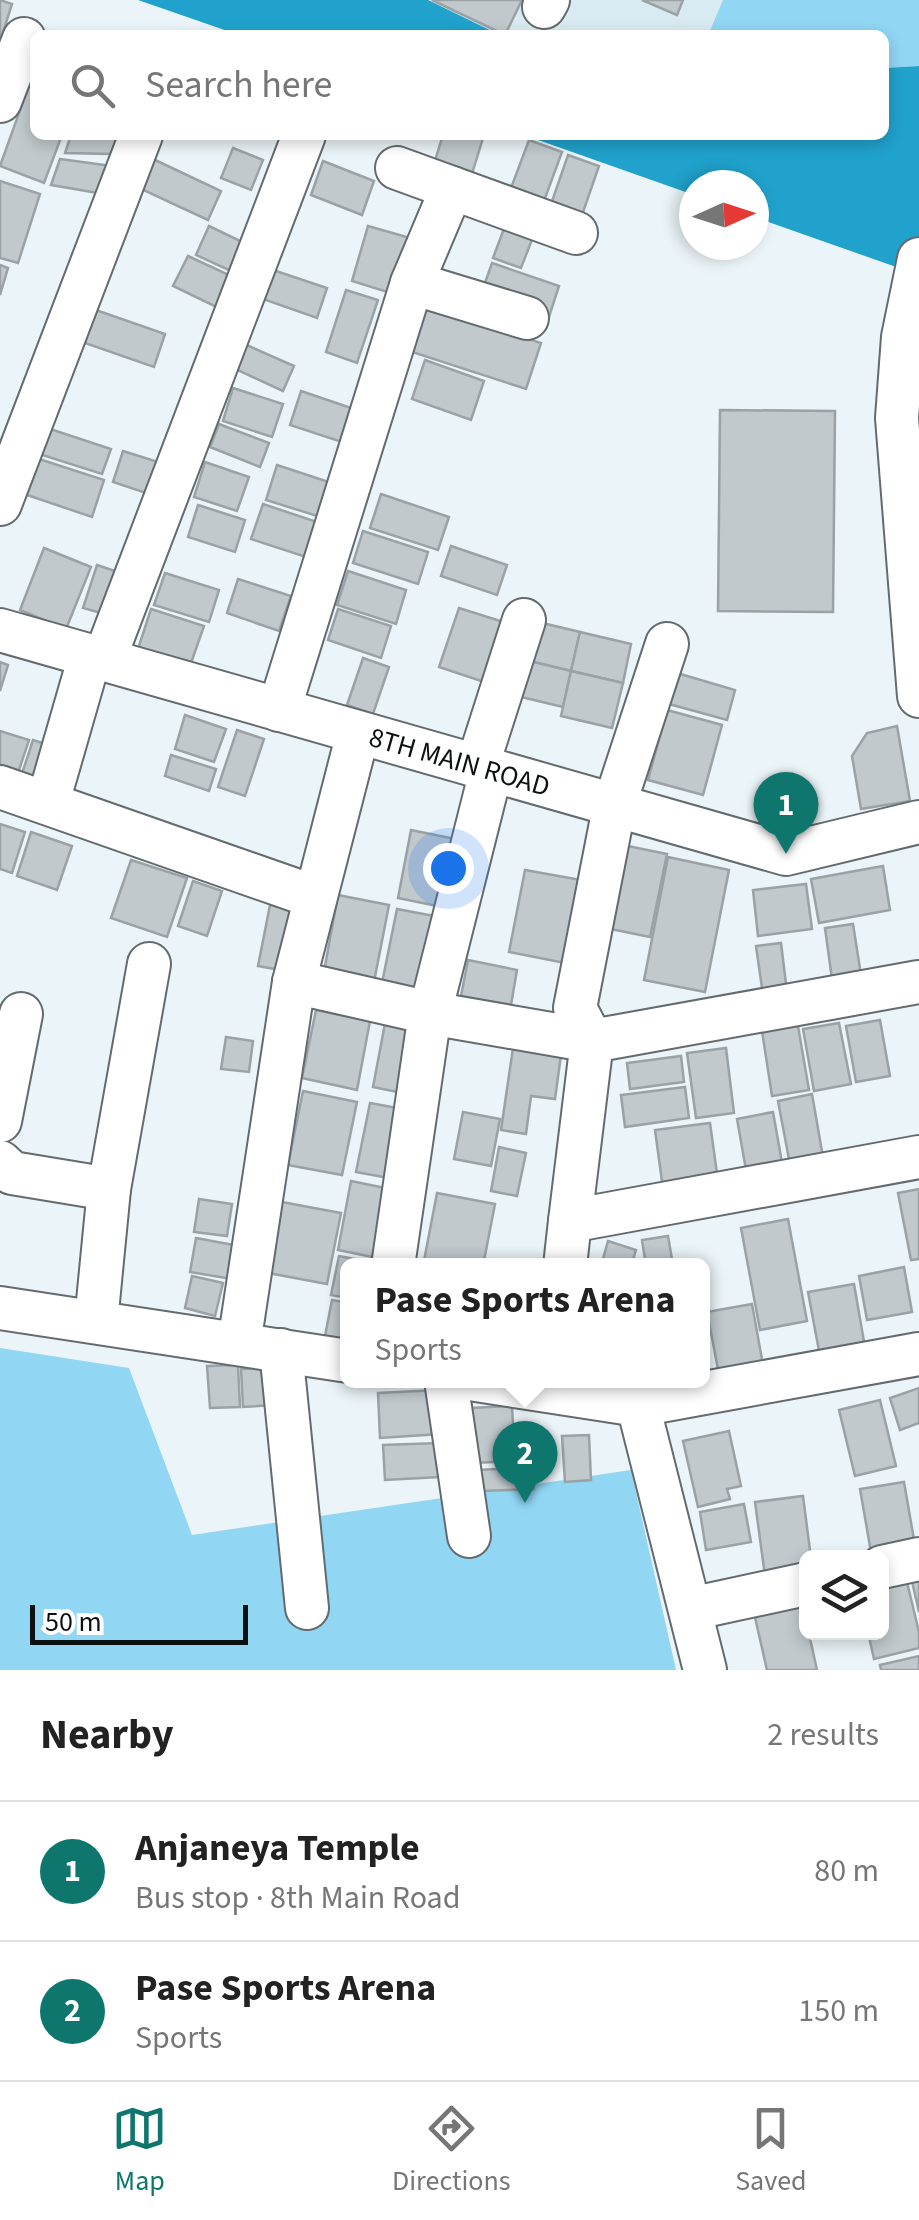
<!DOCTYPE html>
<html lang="en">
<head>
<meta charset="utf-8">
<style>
	body { margin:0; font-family:"Source Sans 3",sans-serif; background:#f2f2f2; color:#222 }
	.controls { position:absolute; right:30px; bottom:30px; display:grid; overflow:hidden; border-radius:15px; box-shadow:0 5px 15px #0003 }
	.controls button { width:90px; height:90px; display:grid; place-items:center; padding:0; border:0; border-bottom:2px solid #e0e0e0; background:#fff; color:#222; font:50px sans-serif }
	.compass { position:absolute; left:679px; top:170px; width:90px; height:90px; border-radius:50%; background:#fff; box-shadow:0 5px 15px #0003; rotate:87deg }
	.scale { position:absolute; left:30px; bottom:25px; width:218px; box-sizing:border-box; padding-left:10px; border:5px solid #0d1011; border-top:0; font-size:28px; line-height:35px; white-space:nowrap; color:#0d1011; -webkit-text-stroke:8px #fff; paint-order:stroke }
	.you { position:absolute; left:448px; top:868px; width:35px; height:35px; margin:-25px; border:8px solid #fff; border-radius:50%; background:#1a73e8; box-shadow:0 0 0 15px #1a73e833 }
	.badge { display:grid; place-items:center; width:65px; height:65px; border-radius:50%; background:#0f766e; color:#fff; font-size:32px; font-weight:700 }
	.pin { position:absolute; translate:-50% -82px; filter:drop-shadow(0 2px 5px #0008) }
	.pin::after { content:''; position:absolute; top:52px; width:35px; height:30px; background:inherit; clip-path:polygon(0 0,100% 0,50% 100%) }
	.popup { position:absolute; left:340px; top:1258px; width:370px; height:130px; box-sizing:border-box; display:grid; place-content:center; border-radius:15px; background:#fff; filter:drop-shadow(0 2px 8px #0005); font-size:32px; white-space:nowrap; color:#767676 }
	.popup b { font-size:38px; color:#222 }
	.popup::after { content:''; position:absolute; left:50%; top:100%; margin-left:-20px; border:20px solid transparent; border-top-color:#fff }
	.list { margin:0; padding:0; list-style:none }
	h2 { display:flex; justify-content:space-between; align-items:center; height:130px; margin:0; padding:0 40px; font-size:42px }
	h2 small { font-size:32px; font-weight:400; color:#767676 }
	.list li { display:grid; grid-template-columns:65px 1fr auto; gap:30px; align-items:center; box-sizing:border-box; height:140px; padding:0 40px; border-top:2px solid #e0e0e0 }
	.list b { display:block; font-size:38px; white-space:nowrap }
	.list p { margin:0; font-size:32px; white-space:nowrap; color:#767676 }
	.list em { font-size:32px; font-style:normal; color:#767676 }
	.icon { flex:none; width:55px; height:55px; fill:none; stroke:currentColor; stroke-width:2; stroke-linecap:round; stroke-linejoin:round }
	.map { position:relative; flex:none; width:919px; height:1670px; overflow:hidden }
	.search { position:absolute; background:#fff; box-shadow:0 5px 15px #0003; left:30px; right:30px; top:30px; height:110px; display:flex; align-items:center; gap:25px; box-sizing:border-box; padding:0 35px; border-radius:15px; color:#767676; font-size:38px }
	.sheet { height:410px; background:#fff }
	nav { display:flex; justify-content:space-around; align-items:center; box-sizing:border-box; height:140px; border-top:2px solid #e0e0e0; background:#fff; font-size:28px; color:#767676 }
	nav a { display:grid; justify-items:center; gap:5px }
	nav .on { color:#0f766e }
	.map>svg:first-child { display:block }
</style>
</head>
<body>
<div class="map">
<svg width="919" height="1670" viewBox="0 0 919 1670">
	<rect width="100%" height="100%" fill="#ebf4f8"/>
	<polygon fill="#d9ebf2" points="428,0 723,0 708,35 501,35"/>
	<g fill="#91d6f3">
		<polygon points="723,0 919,0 919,66 884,68 884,35 708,35"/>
		<polygon points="0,1348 129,1368 192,1535 631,1470 676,1670 0,1670"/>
	</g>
	<g fill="#20a2cc">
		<polygon points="138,0 428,0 500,35 239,35"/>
		<polygon points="919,66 919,275 754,217 754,185 694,185 694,195 524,135 884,135 884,68"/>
	</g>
	<g fill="#c1c9cd" stroke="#9aa2a6" stroke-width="2.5">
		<polygon points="0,0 12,4 0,42"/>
		<polygon points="432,0 522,0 505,35"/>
		<polygon points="642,0 683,0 677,15"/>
		<polygon points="29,85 35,87 35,135 62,135 44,183 0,166"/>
		<polygon points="71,135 120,135 111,154 65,153"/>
		<polygon points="443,135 484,135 470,180 433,167"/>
		<polygon points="529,140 562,152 541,209 508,196"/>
		<polygon points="233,148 263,160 251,190 221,178"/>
		<polygon points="568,155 599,166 580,221 549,210"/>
		<polygon points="60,159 112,166 98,193 51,185"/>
		<polygon points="153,159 221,191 208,220 139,188"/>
		<polygon points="323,161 374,181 362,215 311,195"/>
		<polygon points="0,181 40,194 18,263 0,258"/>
		<polygon points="209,226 257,249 244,277 196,255"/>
		<polygon points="368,226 414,239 397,295 352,281"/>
		<polygon points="505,226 533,237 521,268 493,258"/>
		<polygon points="188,256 244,282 229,313 173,286"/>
		<polygon points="492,263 559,286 548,320 480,297"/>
		<polygon points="0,265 8,268 0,295"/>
		<polygon points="273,270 327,288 317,318 263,299"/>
		<polygon points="346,290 378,300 357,363 326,352"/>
		<polygon points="421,304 541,343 526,389 406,350"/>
		<polygon points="93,309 165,334 154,367 82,342"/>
		<polygon points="242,343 294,366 283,391 231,367"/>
		<polygon points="425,360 484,381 471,420 412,399"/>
		<polygon points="233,388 283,404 272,437 223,421"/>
		<polygon points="301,391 369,414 357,447 290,425"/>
		<polygon points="720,410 835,411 833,612 718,611"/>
		<polygon points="219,424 269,443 260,467 210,447"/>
		<polygon points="44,427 111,449 102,474 36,453"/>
		<polygon points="123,451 174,467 164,499 113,482"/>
		<polygon points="36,458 104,480 92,517 24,494"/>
		<polygon points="205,462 249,477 237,511 194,497"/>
		<polygon points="277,465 338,485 327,519 266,500"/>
		<polygon points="381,494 449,517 438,550 370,528"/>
		<polygon points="263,504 326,525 315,560 251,539"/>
		<polygon points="198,505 245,520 235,552 188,537"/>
		<polygon points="363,531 428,552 418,584 353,563"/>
		<polygon points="451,546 507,565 497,595 441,576"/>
		<polygon points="44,548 91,567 66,629 20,610"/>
		<polygon points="97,565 124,574 111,616 83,608"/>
		<polygon points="348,571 406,590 396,624 337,605"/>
		<polygon points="165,573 219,590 209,622 154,605"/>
		<polygon points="238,579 291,596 279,631 227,613"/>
		<polygon points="459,608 510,624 490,684 439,667"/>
		<polygon points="151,609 204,626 190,666 138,649"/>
		<polygon points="338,609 391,626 381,658 328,640"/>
		<polygon points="530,620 580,632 571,671 521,659"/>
		<polygon points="580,632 631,644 623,683 571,671"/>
		<polygon points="363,658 389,667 373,714 347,705"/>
		<polygon points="521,659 571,671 563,707 513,695"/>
		<polygon points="0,662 8,665 0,691"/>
		<polygon points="571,671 623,683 612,728 561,716"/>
		<polygon points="677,673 735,690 727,720 669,704"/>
		<polygon points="667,710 722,725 703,795 648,780"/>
		<polygon points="185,715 226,729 214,762 175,749"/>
		<polygon points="897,726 910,801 861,809 852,756 867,733"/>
		<polygon points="237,730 264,739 245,796 218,787"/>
		<polygon points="0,731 29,740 14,785 0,781"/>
		<polygon points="33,740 58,748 43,795 18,786"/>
		<polygon points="171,755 216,769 209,791 165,776"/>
		<polygon points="0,824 25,832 12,873 0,869"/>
		<polygon points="411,830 460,840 447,908 398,898"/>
		<polygon points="31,832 72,846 57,890 17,876"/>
		<polygon points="613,843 667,854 650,937 596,926"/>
		<polygon points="668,857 729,870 705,992 644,980"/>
		<polygon points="131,860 187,878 167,937 111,918"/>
		<polygon points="883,866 890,910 819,923 811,879"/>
		<polygon points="525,870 581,880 565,963 509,952"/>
		<polygon points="193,881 222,891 207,936 178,926"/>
		<polygon points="806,884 812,929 758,936 753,890"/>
		<polygon points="338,895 389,905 373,987 323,977"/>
		<polygon points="270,905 307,912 296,973 258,966"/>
		<polygon points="397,909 445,918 430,992 382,983"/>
		<polygon points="853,924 861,975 832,979 825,928"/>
		<polygon points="781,943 787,992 763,995 756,946"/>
		<polygon points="468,960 517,970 511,1005 461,996"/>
		<polygon points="316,1010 370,1021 357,1090 302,1078"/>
		<polygon points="386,1018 425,1026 412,1095 373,1087"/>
		<polygon points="880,1020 890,1076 856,1082 846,1026"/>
		<polygon points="839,1023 851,1084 814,1091 803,1029"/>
		<polygon points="798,1026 809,1090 772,1096 762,1031"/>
		<polygon points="226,1037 253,1041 249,1072 221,1069"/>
		<polygon points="513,1048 561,1055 555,1099 531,1096 526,1134 501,1130"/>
		<polygon points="726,1048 734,1113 696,1118 687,1053"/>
		<polygon points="681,1056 684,1082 630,1089 627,1063"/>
		<polygon points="685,1087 689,1118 625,1127 621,1095"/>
		<polygon points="303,1091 357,1102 342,1175 288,1165"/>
		<polygon points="812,1094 824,1163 791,1170 778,1101"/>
		<polygon points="370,1103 414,1111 400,1180 356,1172"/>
		<polygon points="463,1112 500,1119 491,1166 454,1159"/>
		<polygon points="773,1112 784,1174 748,1181 737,1119"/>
		<polygon points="710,1123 719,1188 664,1196 655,1130"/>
		<polygon points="499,1147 526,1153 517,1196 491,1191"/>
		<polygon points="351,1181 400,1191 387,1260 338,1250"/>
		<polygon points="919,1189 919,1259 911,1260 898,1193"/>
		<polygon points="437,1193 495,1204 483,1266 423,1266"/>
		<polygon points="199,1199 232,1204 227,1236 194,1232"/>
		<polygon points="282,1202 341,1213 327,1284 268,1273"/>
		<polygon points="788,1219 807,1321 760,1330 741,1228"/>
		<polygon points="668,1236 673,1265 646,1266 642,1240"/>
		<polygon points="196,1238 250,1248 244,1281 190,1272"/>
		<polygon points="608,1241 636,1250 631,1266 601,1266"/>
		<polygon points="339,1256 387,1265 348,1266 348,1298 331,1295"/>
		<polygon points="904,1267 912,1312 867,1320 859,1276"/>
		<polygon points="192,1276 223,1283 215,1316 185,1308"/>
		<polygon points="854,1284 867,1359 822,1367 808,1292"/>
		<polygon points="332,1300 348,1303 348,1341 325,1336"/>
		<polygon points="752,1304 765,1376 721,1385 707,1312"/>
		<polygon points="238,1365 240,1407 210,1408 207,1366"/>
		<polygon points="270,1368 275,1405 243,1407 241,1369"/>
		<polygon points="919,1388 919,1423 900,1430 890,1398"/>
		<polygon points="438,1390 440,1434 380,1438 378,1393"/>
		<polygon points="880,1400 896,1466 855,1476 839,1410"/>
		<polygon points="512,1406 515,1461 474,1463 471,1408"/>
		<polygon points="729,1431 741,1486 727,1489 730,1499 698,1507 683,1441"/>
		<polygon points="589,1435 591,1480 565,1482 562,1436"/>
		<polygon points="439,1443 440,1477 385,1480 383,1445"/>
		<polygon points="533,1467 534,1489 480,1491 479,1470"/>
		<polygon points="904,1482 916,1551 872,1558 860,1489"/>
		<polygon points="803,1496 811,1558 806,1558 806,1571 765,1576 755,1502"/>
		<polygon points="744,1504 751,1542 706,1550 700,1512"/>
		<polygon points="919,1575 919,1612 911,1577"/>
		<polygon points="906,1578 919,1632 919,1648 874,1659 868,1632 882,1632 882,1584"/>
		<polygon points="802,1602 817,1670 767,1670 754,1613"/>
		<polygon points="919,1656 919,1670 881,1670 880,1665"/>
	</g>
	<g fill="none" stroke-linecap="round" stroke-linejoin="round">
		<defs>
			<g id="minor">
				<polyline points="544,7 548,0"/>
				<polyline points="0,101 24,39"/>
				<polyline points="397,168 576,233"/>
				<polyline points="919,259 903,337 897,418 919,696"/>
				<polyline points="412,283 527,318"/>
				<polyline points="0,504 141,135"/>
				<path id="s1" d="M 0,630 L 786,854 L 919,822"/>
				<polyline points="104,660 304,135"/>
				<polyline points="279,710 412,283 452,188"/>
				<polyline points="477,767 524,620"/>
				<polyline points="0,787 315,897"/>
				<polyline points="48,802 90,656"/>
				<polyline points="294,982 430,1013 592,1041"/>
				<polyline points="919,982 592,1041 570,1221 919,1157"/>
				<polyline points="592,1041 575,1008 615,803 667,644"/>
				<polyline points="0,1121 21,1014"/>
				<polyline points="0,1162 12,1173 109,1189"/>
				<polyline points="393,1266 430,1013 491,771"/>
				<polyline points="565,1266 570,1221"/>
				<polyline points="0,1308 348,1361"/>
				<polyline points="96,1322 109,1189 149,964"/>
				<polyline points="239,1344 294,982 358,733"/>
				<polyline points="281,1350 307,1608"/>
				<polyline points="446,1380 469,1536"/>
				<polyline points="476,1380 638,1405"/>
				<polyline points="882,1567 919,1559"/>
				<polyline points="690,1609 806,1584"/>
				<polyline points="705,1670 638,1405 919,1354"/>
			</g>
		</defs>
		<use href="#minor" stroke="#636b6f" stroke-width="46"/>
		<use href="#minor" stroke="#fff" stroke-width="42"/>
	</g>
	<g text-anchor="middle" stroke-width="8" stroke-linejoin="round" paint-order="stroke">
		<g font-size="28" fill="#0d1011" stroke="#fff">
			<text dy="10" stroke="none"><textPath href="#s1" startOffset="478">8TH MAIN ROAD</textPath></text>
		</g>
	</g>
</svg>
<div class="controls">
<button><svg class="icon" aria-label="layers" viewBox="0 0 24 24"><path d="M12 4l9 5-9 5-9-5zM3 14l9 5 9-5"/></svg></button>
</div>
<svg class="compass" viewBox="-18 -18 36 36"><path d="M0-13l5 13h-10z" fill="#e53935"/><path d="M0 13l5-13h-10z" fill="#767676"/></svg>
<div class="scale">50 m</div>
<div class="you"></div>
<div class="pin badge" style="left:786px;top:854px">1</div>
<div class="pin badge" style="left:525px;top:1503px">2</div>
<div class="popup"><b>Pase Sports Arena</b>Sports</div>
<div class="search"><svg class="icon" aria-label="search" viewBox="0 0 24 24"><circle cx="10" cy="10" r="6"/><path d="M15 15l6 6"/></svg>Search here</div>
</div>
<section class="sheet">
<h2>Nearby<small>2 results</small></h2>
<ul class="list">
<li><span class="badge">1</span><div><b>Anjaneya Temple</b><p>Bus stop · 8th Main Road</p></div><em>80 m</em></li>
<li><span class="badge">2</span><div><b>Pase Sports Arena</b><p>Sports</p></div><em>150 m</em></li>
</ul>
</section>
<nav>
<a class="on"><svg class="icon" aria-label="map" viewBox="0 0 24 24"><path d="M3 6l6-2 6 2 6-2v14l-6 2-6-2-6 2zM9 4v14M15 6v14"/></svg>Map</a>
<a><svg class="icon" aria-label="directions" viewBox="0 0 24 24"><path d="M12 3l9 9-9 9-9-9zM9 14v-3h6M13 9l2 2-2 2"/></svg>Directions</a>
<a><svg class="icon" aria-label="saved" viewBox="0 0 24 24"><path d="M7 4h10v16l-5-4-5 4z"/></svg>Saved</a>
</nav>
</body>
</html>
